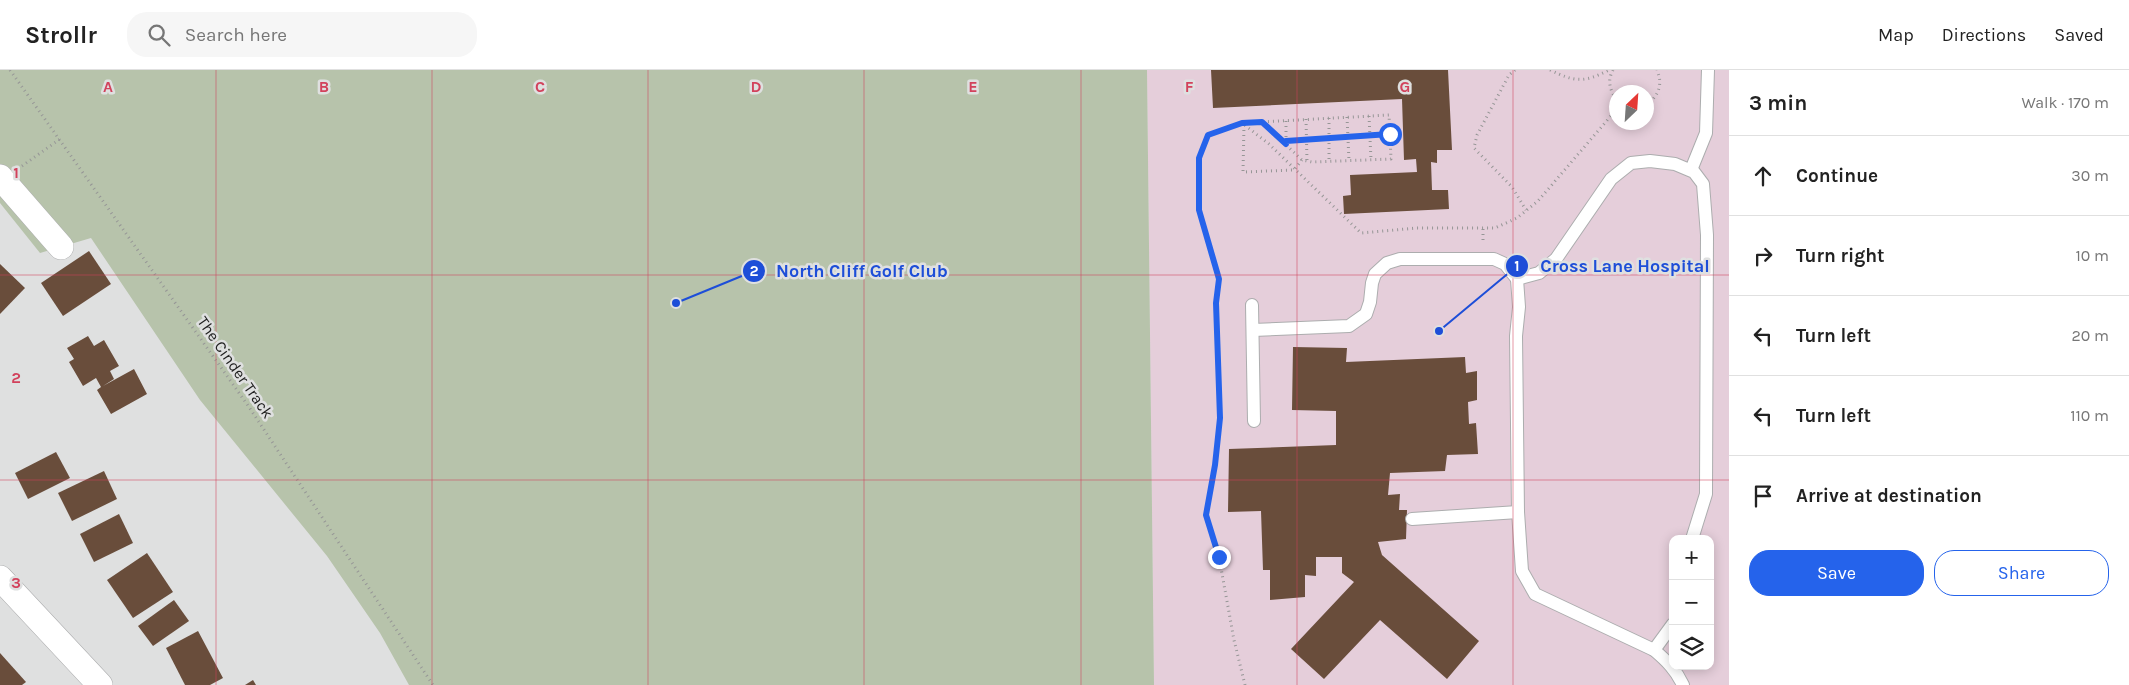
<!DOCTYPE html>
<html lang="en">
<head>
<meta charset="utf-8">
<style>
	body { margin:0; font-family:Karla,sans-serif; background:#f6f6f6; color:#222 }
	.controls { position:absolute; right:15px; bottom:15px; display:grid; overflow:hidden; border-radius:10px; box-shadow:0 2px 12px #0003 }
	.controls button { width:45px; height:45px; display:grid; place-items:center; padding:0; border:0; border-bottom:1px solid #e0e0e0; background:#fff; color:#222; font:25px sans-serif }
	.compass { position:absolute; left:1609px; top:15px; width:45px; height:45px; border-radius:50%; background:#fff; box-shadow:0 2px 12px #0003; rotate:25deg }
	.stop { position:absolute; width:15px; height:15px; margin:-11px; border:4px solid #2563eb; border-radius:50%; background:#fff }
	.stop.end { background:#2563eb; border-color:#fff; box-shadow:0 1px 5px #0008 }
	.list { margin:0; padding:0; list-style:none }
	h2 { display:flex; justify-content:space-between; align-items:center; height:65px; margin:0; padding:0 20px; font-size:21px }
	h2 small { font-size:16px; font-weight:400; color:#767676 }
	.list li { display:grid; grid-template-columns:32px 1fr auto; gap:15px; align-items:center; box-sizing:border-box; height:80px; padding:0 20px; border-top:1px solid #e0e0e0 }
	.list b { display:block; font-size:19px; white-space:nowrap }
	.list em { font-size:16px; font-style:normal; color:#767676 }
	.actions { display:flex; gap:10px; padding:15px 20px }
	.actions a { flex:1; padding:11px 0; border:1px solid #2563eb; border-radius:20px; text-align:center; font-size:18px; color:#2563eb }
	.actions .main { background:#2563eb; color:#fff }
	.icon { flex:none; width:28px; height:28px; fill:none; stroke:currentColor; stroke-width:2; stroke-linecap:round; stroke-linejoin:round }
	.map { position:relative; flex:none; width:1729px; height:615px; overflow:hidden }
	header { display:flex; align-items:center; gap:30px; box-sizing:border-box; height:70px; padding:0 25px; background:#fff; border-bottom:1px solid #e0e0e0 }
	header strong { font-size:24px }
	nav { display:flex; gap:28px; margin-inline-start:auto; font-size:18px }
	.search { width:350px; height:45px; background:#f6f6f6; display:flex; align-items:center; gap:12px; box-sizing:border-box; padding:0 18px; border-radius:20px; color:#767676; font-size:19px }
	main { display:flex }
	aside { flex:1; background:#fff }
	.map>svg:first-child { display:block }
</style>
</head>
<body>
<header>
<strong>Strollr</strong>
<div class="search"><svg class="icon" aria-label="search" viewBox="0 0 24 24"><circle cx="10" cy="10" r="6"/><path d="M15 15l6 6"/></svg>Search here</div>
<nav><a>Map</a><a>Directions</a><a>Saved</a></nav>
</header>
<main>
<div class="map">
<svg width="1729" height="615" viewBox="0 0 1729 615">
	<rect width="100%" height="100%" fill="#dfe0e0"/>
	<path fill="#e5ceda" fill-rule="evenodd" d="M 1147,0 L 1729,0 L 1729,615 L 1154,615 ZM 1616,22 L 1646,22 L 1646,52 L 1616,52 ZM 1673,469 L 1710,469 L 1710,596 L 1673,596 Z"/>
	<polygon fill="#b7c3ab" points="0,0 1147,0 1154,615 409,615 380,563 327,486 200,330 91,168 40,183 0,133"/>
	<g fill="#694d3b">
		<polygon points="1211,0 1448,0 1452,80 1437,80 1437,93 1431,92 1432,120 1448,120 1449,139 1344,144 1343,126 1351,125 1350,105 1417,102 1416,89 1404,90 1402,29 1213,38"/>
		<polygon points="89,181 111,214 63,246 41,213"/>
		<polygon points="0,194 25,218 0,244"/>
		<polygon points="88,266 94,276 104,270 119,296 110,301 114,309 103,316 134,299 147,324 111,344 97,320 101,317 96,308 83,316 69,292 74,289 67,278"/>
		<polygon points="1293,277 1347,278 1346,292 1465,287 1466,303 1477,301 1477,330 1468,332 1469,354 1476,353 1478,384 1447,385 1445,401 1390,403 1388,425 1400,424 1399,440 1407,440 1406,469 1378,472 1382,485 1479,571 1447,609 1380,550 1324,609 1291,579 1354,512 1342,503 1342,487 1316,487 1316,506 1305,505 1305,527 1270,530 1270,500 1263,500 1261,441 1228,442 1229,379 1336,375 1336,341 1292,340"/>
		<polygon points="56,382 70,408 28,429 15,403"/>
		<polygon points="104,401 117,429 72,451 58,423"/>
		<polygon points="119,444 133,473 94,492 80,464"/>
		<polygon points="147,483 173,522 133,548 107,510"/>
		<polygon points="174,530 189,551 153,576 138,556"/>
		<polygon points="198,561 223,608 210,615 185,615 166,578"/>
		<polygon points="0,583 26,612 22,615 0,615"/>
		<polygon points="253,610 256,615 245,615"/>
	</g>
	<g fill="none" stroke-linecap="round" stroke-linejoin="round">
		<defs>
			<g id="service">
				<polyline points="1691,100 1706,63 1708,0"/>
				<polyline points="1252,235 1254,351"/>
				<polyline points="1253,260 1349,256 1366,244 1370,232 1372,213 1375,204 1387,193 1400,189 1494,189 1505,194 1517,209"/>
				<polyline points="1412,449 1518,442"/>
				<polyline points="1654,580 1673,554"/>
				<path d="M 1683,615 C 1676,600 1667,591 1654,580 L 1535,524 L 1522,501 L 1518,442 L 1516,266 L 1519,237 L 1517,209 L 1539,203 L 1556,189 L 1611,109 L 1631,93 L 1650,91 L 1675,94 L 1694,102 L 1703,114 L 1707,165 L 1706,424 L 1692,469"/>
			</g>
			<g id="minor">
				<polyline points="0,107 61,177"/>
				<polyline points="0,508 100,615"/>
			</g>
		</defs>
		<use href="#service" stroke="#acadae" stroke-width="14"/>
		<use href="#minor" stroke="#acadae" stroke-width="26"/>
		<g stroke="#969696" stroke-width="3" stroke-dasharray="1 4" stroke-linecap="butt">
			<polyline points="10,0 249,337 433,615"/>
			<polyline points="1515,0 1509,5 1477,65 1474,78 1512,117 1526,140"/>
			<path d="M 1550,0 C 1575,12 1584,13 1609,0"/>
			<path d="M 1613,0 C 1607,11 1610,20 1616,29"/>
			<path d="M 1646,35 C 1659,26 1663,14 1657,0"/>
			<polyline points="1369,46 1371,90"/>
			<polyline points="1347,47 1349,91"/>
			<polyline points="1329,48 1329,92"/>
			<polyline points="1306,49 1307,91"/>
			<polyline points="1243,53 1389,45 1391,89 1312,92 1302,90 1262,52"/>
			<polyline points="1244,55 1243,102 1294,100 1302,90"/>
			<polyline points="1286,71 1390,64"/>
			<polyline points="1286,72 1286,51"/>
			<polyline points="22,96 60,69"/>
			<polyline points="1483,170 1483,158"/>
			<polyline points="1245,615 1234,570 1219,487 1206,445 1215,395 1220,348 1216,233 1219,209 1199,139 1199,88 1208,65 1242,53 1269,74 1361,163 1417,158 1495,158 1517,148 1538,131 1616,40"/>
		</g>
		<use href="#service" stroke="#fff" stroke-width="12"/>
		<use href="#minor" stroke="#fff" stroke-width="25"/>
	</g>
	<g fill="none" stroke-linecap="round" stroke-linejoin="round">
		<polyline stroke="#2563eb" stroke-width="6" points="1219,487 1206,445 1215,395 1220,348 1216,233 1219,209 1199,140 1199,88 1208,65 1242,53 1262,52 1286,74 1286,71 1390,64"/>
	</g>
	<path fill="none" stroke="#d2425c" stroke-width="1" stroke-opacity="0.55" d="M 216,0 L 216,615M 432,0 L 432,615M 648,0 L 648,615M 864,0 L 864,615M 1081,0 L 1081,615M 1297,0 L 1297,615M 1513,0 L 1513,615M 0,205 L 1729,205M 0,410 L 1729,410"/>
	<g text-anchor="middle" stroke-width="5" stroke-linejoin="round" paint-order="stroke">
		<g font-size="16" fill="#1e1e1e" stroke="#dfe0e0">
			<text transform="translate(236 297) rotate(55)" y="6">The Cinder Track</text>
		</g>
	</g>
	<g font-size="16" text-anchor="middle" font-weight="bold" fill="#d2425c" stroke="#dfe0e0" stroke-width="5" stroke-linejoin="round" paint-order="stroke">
		<text x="108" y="22">A</text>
		<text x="324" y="22">B</text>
		<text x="540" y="22">C</text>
		<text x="756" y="22">D</text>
		<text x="973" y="22">E</text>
		<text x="1189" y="22">F</text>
		<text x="1405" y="22">G</text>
		<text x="16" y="108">1</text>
		<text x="16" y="313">2</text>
		<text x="16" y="518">3</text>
	</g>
	<path fill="none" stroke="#1d4ed8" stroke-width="2" d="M1439 261L1517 196M676 233L754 201"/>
	<g fill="#1d4ed8" stroke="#dfe0e0" stroke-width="2">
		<circle cx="1439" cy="261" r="5"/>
		<circle cx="676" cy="233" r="5"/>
		<circle cx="1517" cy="196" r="12"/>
		<circle cx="754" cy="201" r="12"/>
	</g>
	<g font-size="15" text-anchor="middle" font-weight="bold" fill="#fff">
		<text x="1517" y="201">1</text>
		<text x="754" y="206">2</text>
	</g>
	<g font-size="18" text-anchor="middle" font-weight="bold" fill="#1d4ed8" stroke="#dfe0e0" stroke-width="5" stroke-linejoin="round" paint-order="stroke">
		<text x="1625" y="202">Cross Lane Hospital</text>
		<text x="862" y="207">North Cliff Golf Club</text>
	</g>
</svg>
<div class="controls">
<button>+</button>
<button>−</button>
<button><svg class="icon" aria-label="layers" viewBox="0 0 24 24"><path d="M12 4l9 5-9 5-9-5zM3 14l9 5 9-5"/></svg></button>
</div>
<svg class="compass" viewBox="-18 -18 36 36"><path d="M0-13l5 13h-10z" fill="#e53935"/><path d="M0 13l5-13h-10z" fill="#767676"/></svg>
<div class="stop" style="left:1390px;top:64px"></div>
<div class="stop end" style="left:1219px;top:487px"></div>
</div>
<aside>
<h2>3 min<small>Walk · 170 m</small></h2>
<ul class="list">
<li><svg class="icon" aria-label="ahead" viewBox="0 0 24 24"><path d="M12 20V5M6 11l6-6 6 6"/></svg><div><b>Continue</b></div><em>30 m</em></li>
<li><svg class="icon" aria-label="right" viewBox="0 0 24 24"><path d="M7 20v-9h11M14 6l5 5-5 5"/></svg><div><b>Turn right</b></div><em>10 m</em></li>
<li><svg class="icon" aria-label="left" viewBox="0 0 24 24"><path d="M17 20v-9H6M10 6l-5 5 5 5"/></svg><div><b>Turn left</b></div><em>20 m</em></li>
<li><svg class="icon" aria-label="left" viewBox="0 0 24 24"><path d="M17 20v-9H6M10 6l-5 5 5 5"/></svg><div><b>Turn left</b></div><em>110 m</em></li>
<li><svg class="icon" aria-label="arrive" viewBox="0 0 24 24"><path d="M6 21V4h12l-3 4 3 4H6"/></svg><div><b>Arrive at destination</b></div></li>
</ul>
<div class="actions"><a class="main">Save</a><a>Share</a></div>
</aside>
</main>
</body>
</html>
